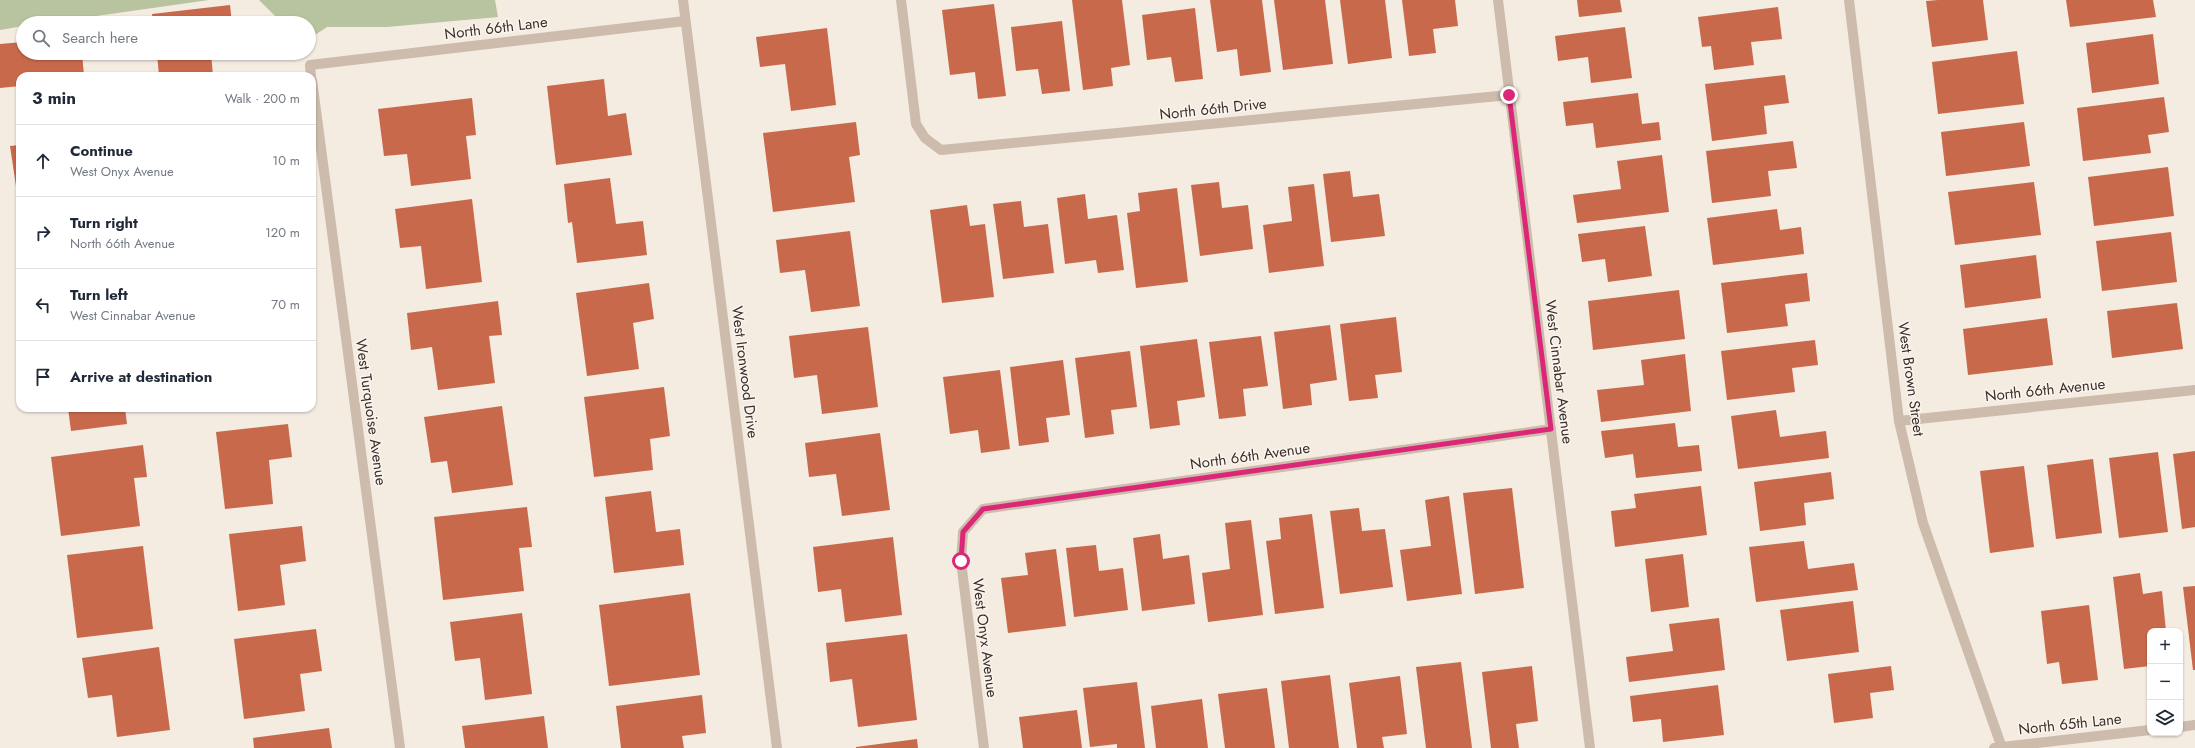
<!DOCTYPE html>
<html lang="en">
<head>
<meta charset="utf-8">
<style>
	body { margin:0; font-family:Jost,sans-serif; background:#f6f6f7; color:#1f2937 }
	.controls { position:absolute; right:12px; bottom:12px; display:grid; overflow:hidden; border-radius:8px; box-shadow:0 1px 3px #0004 }
	.controls button { width:36px; height:36px; display:grid; place-items:center; padding:0; border:0; border-bottom:1px solid #e0e1e3; background:#fff; color:#1f2937; font:20px sans-serif }
	.stop { position:absolute; width:12px; height:12px; margin:-9px; border:3px solid #db2777; border-radius:50%; background:#fff }
	.stop.end { background:#db2777; border-color:#fff; box-shadow:0 1px 4px #0008 }
	.list { margin:0; padding:0; list-style:none }
	h2 { display:flex; justify-content:space-between; align-items:center; height:52px; margin:0; padding:0 16px; font-size:17px }
	h2 small { font-size:13px; font-weight:400; color:#747a83 }
	.list li { display:grid; grid-template-columns:26px 1fr auto; gap:12px; align-items:center; box-sizing:border-box; height:72px; padding:0 16px; border-top:1px solid #e0e1e3 }
	.list b { display:block; font-size:15px; white-space:nowrap }
	.list p { margin:0; font-size:13px; white-space:nowrap; color:#747a83 }
	.list em { font-size:13px; font-style:normal; color:#747a83 }
	.icon { flex:none; width:22px; height:22px; fill:none; stroke:currentColor; stroke-width:2; stroke-linecap:round; stroke-linejoin:round }
	.map { position:relative; flex:none; width:2195px; height:748px; overflow:hidden }
	.search { position:absolute; background:#fff; box-shadow:0 1px 3px #0004; left:16px; top:16px; width:300px; height:44px; display:flex; align-items:center; gap:10px; box-sizing:border-box; padding:0 14px; border-radius:22px; color:#747a83; font-size:15px }
	.panel { position:absolute; background:#fff; box-shadow:0 1px 3px #0004; left:16px; top:72px; width:300px; height:340px; border-radius:12px }
	.map>svg:first-child { display:block }
</style>
</head>
<body>
<div class="map">
<svg width="2195" height="748" viewBox="0 0 2195 748">
	<rect width="100%" height="100%" fill="#f4ebe1"/>
	<g fill="#b8c4a0">
		<polygon points="0,0 209,0 47,23 23,23 23,26 0,30"/>
		<polygon points="259,0 495,0 498,17 387,27 327,27 309,39 309,23 282,23"/>
	</g>
	<g fill="#c8694b">
		<polygon points="1072,0 1122,0 1130,65 1111,68 1113,86 1083,90"/>
		<polygon points="1210,0 1262,0 1271,72 1240,76 1237,49 1217,52"/>
		<polygon points="1274,0 1325,0 1333,64 1283,70"/>
		<polygon points="1340,0 1385,0 1392,58 1348,64"/>
		<polygon points="1402,0 1455,0 1458,26 1433,29 1436,53 1409,56"/>
		<polygon points="1577,0 1620,0 1622,12 1579,17"/>
		<polygon points="1938,0 1983,0 1988,40 1932,47 1926,1"/>
		<polygon points="2066,0 2153,0 2156,17 2070,27"/>
		<polygon points="994,4 1006,96 978,99 975,72 950,75 942,10"/>
		<polygon points="230,5 232,23 153,23 152,14"/>
		<polygon points="1778,7 1782,39 1751,42 1754,65 1714,70 1711,46 1702,47 1698,17"/>
		<polygon points="1195,8 1203,79 1175,82 1171,57 1147,60 1142,15"/>
		<polygon points="1062,21 1070,91 1042,94 1038,69 1016,71 1011,27"/>
		<polygon points="1625,27 1632,78 1591,83 1588,57 1558,61 1555,36"/>
		<polygon points="827,28 836,105 791,111 785,64 760,67 756,37"/>
		<polygon points="2153,34 2159,84 2092,93 2086,43"/>
		<polygon points="23,42 23,53 82,53 84,76 20,76 20,86 0,88 0,44"/>
		<polygon points="2017,51 2024,104 1938,114 1932,62"/>
		<polygon points="157,53 211,53 213,76 159,76"/>
		<polygon points="1785,75 1789,103 1764,106 1767,134 1712,141 1705,84"/>
		<polygon points="604,79 608,116 626,113 632,155 556,165 547,86"/>
		<polygon points="1638,93 1642,124 1659,122 1661,140 1596,148 1593,123 1566,126 1563,102"/>
		<polygon points="2164,97 2169,132 2148,135 2151,153 2083,161 2077,108"/>
		<polygon points="472,98 476,135 466,136 471,179 411,186 407,154 384,156 378,109"/>
		<polygon points="856,122 860,155 849,157 855,202 773,212 763,133"/>
		<polygon points="2024,122 2030,166 1946,176 1941,132"/>
		<polygon points="1793,141 1797,168 1768,171 1771,196 1712,203 1706,151"/>
		<polygon points="20,145 20,185 16,186 10,146"/>
		<polygon points="1662,155 1669,212 1577,223 1573,195 1621,189 1617,161"/>
		<polygon points="2168,167 2174,216 2094,226 2088,177"/>
		<polygon points="1350,171 1353,197 1379,194 1385,236 1331,242 1323,174"/>
		<polygon points="610,178 616,224 643,221 647,255 577,263 572,222 568,223 564,184"/>
		<polygon points="1219,182 1222,208 1248,205 1253,249 1200,256 1191,185"/>
		<polygon points="2034,182 2041,235 1955,245 1948,192"/>
		<polygon points="1314,184 1324,266 1269,273 1263,225 1292,221 1288,187"/>
		<polygon points="1177,188 1188,282 1136,288 1127,213 1140,211 1138,193"/>
		<polygon points="1085,194 1088,219 1117,215 1124,270 1098,273 1096,260 1065,264 1057,198"/>
		<polygon points="472,199 482,282 426,289 421,246 400,248 395,209"/>
		<polygon points="1021,201 1024,227 1048,224 1054,273 1003,279 993,204"/>
		<polygon points="967,205 970,226 985,224 994,297 942,303 930,210"/>
		<polygon points="1777,209 1780,230 1801,227 1804,254 1713,265 1707,218"/>
		<polygon points="1645,226 1652,276 1608,282 1605,259 1582,262 1578,234"/>
		<polygon points="850,231 860,306 811,312 805,270 780,273 776,240"/>
		<polygon points="2171,232 2177,282 2102,291 2096,241"/>
		<polygon points="2036,255 2041,298 1965,308 1960,265"/>
		<polygon points="1807,273 1810,301 1785,304 1788,326 1727,333 1721,283"/>
		<polygon points="649,283 654,319 633,323 639,369 587,376 576,293"/>
		<polygon points="1679,290 1685,339 1593,350 1588,301"/>
		<polygon points="498,301 502,335 489,336 495,383 438,390 432,347 411,350 407,313"/>
		<polygon points="2177,303 2183,349 2112,358 2107,311"/>
		<polygon points="1396,317 1402,372 1375,375 1378,398 1349,401 1340,324"/>
		<polygon points="2047,318 2053,365 1968,375 1963,329"/>
		<polygon points="1330,325 1337,380 1310,384 1312,405 1283,409 1274,332"/>
		<polygon points="868,327 878,407 822,414 817,375 794,378 789,336"/>
		<polygon points="1261,336 1268,386 1243,389 1246,416 1219,419 1209,342"/>
		<polygon points="1197,339 1205,397 1177,401 1180,425 1150,429 1140,346"/>
		<polygon points="1815,340 1818,365 1792,368 1795,392 1727,400 1721,351"/>
		<polygon points="1130,351 1137,407 1111,410 1114,434 1085,438 1075,358"/>
		<polygon points="1685,354 1691,411 1601,422 1597,390 1644,385 1641,360"/>
		<polygon points="1063,360 1070,415 1046,418 1049,442 1019,446 1010,367"/>
		<polygon points="1000,370 1010,449 981,453 978,430 950,434 943,377"/>
		<polygon points="664,387 670,436 650,439 653,470 594,477 584,397"/>
		<polygon points="502,406 513,485 452,493 447,461 431,463 424,417"/>
		<polygon points="68,408 125,408 127,424 71,431"/>
		<polygon points="1776,410 1780,437 1826,431 1829,458 1738,469 1731,416"/>
		<polygon points="1675,423 1678,447 1699,445 1702,471 1636,478 1633,454 1605,458 1601,431"/>
		<polygon points="288,424 292,457 269,460 273,504 225,509 216,432"/>
		<polygon points="880,433 890,510 842,516 836,474 809,477 805,443"/>
		<polygon points="143,445 147,477 134,478 140,526 61,536 51,457"/>
		<polygon points="2195,451 2195,527 2182,529 2173,454"/>
		<polygon points="2158,452 2168,532 2119,538 2109,458"/>
		<polygon points="2093,459 2102,533 2056,539 2047,465"/>
		<polygon points="2024,466 2034,547 1990,553 1980,471"/>
		<polygon points="1831,472 1834,499 1804,503 1806,525 1760,531 1754,482"/>
		<polygon points="1701,486 1707,535 1615,547 1611,511 1636,508 1634,494"/>
		<polygon points="1512,488 1524,588 1475,594 1463,493"/>
		<polygon points="651,491 656,532 680,529 684,565 614,573 605,497"/>
		<polygon points="1449,496 1462,594 1407,601 1400,550 1431,546 1425,500"/>
		<polygon points="527,507 532,547 519,548 524,591 443,600 434,517"/>
		<polygon points="1359,508 1362,531 1385,529 1393,587 1340,594 1330,511"/>
		<polygon points="1312,514 1324,608 1275,614 1266,541 1281,539 1279,518"/>
		<polygon points="1251,520 1263,615 1208,622 1202,573 1230,569 1225,523"/>
		<polygon points="302,526 306,561 280,565 285,605 238,611 229,534"/>
		<polygon points="1160,534 1163,559 1189,555 1195,604 1142,611 1133,538"/>
		<polygon points="893,537 902,615 845,622 841,589 818,592 813,547"/>
		<polygon points="1804,541 1808,569 1854,563 1858,590 1756,602 1749,547"/>
		<polygon points="1096,545 1099,571 1123,568 1128,610 1074,617 1066,548"/>
		<polygon points="143,546 153,629 77,638 67,555"/>
		<polygon points="1056,549 1066,626 1008,633 1001,578 1028,575 1025,553"/>
		<polygon points="1683,554 1689,607 1651,612 1645,559"/>
		<polygon points="2140,573 2143,594 2162,591 2166,631 2150,631 2150,666 2124,669 2113,577"/>
		<polygon points="2195,586 2195,670 2193,670 2183,587"/>
		<polygon points="690,593 700,675 609,686 599,605"/>
		<polygon points="1853,601 1859,652 1787,661 1780,610"/>
		<polygon points="2089,605 2098,680 2062,684 2059,662 2047,664 2041,611"/>
		<polygon points="522,613 532,694 485,700 480,658 455,661 450,622"/>
		<polygon points="1719,618 1725,670 1629,682 1626,657 1673,651 1669,624"/>
		<polygon points="316,629 322,671 300,674 305,711 244,719 234,639"/>
		<polygon points="907,634 917,720 858,727 852,679 830,682 826,643"/>
		<polygon points="159,647 170,730 117,737 112,695 88,698 82,658"/>
		<polygon points="1461,662 1472,748 1426,748 1416,667"/>
		<polygon points="1532,666 1538,721 1516,724 1519,748 1491,748 1482,672"/>
		<polygon points="1891,666 1894,690 1870,693 1873,718 1834,723 1828,674"/>
		<polygon points="1330,675 1339,748 1289,748 1281,681"/>
		<polygon points="1400,676 1407,734 1382,737 1384,748 1357,748 1349,683"/>
		<polygon points="1137,682 1145,748 1117,748 1117,744 1090,747 1083,688"/>
		<polygon points="1718,685 1724,735 1663,742 1661,719 1633,722 1630,696"/>
		<polygon points="1267,688 1275,748 1225,748 1218,694"/>
		<polygon points="702,695 706,733 682,736 684,748 621,748 616,706"/>
		<polygon points="1202,699 1208,748 1156,748 1151,706"/>
		<polygon points="1077,710 1082,748 1023,748 1019,717"/>
		<polygon points="544,716 548,748 465,748 462,726"/>
		<polygon points="329,728 332,748 254,748 253,738"/>
		<polygon points="917,739 918,748 856,748 856,747"/>
	</g>
	<g fill="none" stroke-linecap="round" stroke-linejoin="round">
		<g stroke="#cdbbac" stroke-width="10">
			<polyline points="683,0 777,748"/>
			<polyline points="901,0 916,124 925,138 941,150 1509,95"/>
			<polyline points="1498,0 1590,748"/>
			<polyline points="1849,0 1899,421 1923,523 2002,748"/>
			<polyline points="311,76 310,65 685,21"/>
			<polyline points="312,80 400,748"/>
			<polyline points="1899,421 2195,390"/>
			<polyline points="2180,727 2195,725"/>
			<polyline points="984,748 961,561 963,532 983,509 1551,429"/>
			<polyline points="1994,748 2150,730"/>
		</g>
	</g>
	<g fill="none" stroke-linecap="round" stroke-linejoin="round">
		<polyline stroke="#db2777" stroke-width="5" points="961,561 963,532 983,509 1551,429 1509,95"/>
	</g>
	<g text-anchor="middle" stroke-width="3" stroke-linejoin="round" paint-order="stroke">
		<g font-size="15" fill="#3b302b" stroke="#fbf5ee">
			<text transform="translate(496 28) rotate(-7)" y="5">North 66th Lane</text>
			<text transform="translate(1213 109) rotate(-6)" y="5">North 66th Drive</text>
			<text transform="translate(745 372) rotate(83)" y="5">West Ironwood Drive</text>
			<text transform="translate(1559 372) rotate(83)" y="5">West Cinnabar Avenue</text>
			<text transform="translate(1911 379) rotate(82)" y="5">West Brown Street</text>
			<text transform="translate(2045 390) rotate(-6)" y="5">North 66th Avenue</text>
			<text transform="translate(371 412) rotate(82)" y="5">West Turquoise Avenue</text>
			<text transform="translate(1250 456) rotate(-8)" y="5">North 66th Avenue</text>
			<text transform="translate(985 638) rotate(83)" y="5">West Onyx Avenue</text>
			<text transform="translate(2070 724) rotate(-6)" y="5">North 65th Lane</text>
		</g>
	</g>
</svg>
<div class="controls">
<button>+</button>
<button>−</button>
<button><svg class="icon" aria-label="layers" viewBox="0 0 24 24"><path d="M12 4l9 5-9 5-9-5zM3 14l9 5 9-5"/></svg></button>
</div>
<div class="stop" style="left:961px;top:561px"></div>
<div class="stop end" style="left:1509px;top:95px"></div>
<div class="search"><svg class="icon" aria-label="search" viewBox="0 0 24 24"><circle cx="10" cy="10" r="6"/><path d="M15 15l6 6"/></svg>Search here</div>
<section class="panel">
<h2>3 min<small>Walk · 200 m</small></h2>
<ul class="list">
<li><svg class="icon" aria-label="ahead" viewBox="0 0 24 24"><path d="M12 20V5M6 11l6-6 6 6"/></svg><div><b>Continue</b><p>West Onyx Avenue</p></div><em>10 m</em></li>
<li><svg class="icon" aria-label="right" viewBox="0 0 24 24"><path d="M7 20v-9h11M14 6l5 5-5 5"/></svg><div><b>Turn right</b><p>North 66th Avenue</p></div><em>120 m</em></li>
<li><svg class="icon" aria-label="left" viewBox="0 0 24 24"><path d="M17 20v-9H6M10 6l-5 5 5 5"/></svg><div><b>Turn left</b><p>West Cinnabar Avenue</p></div><em>70 m</em></li>
<li><svg class="icon" aria-label="arrive" viewBox="0 0 24 24"><path d="M6 21V4h12l-3 4 3 4H6"/></svg><div><b>Arrive at destination</b></div></li>
</ul>
</section>
</div>
</body>
</html>
